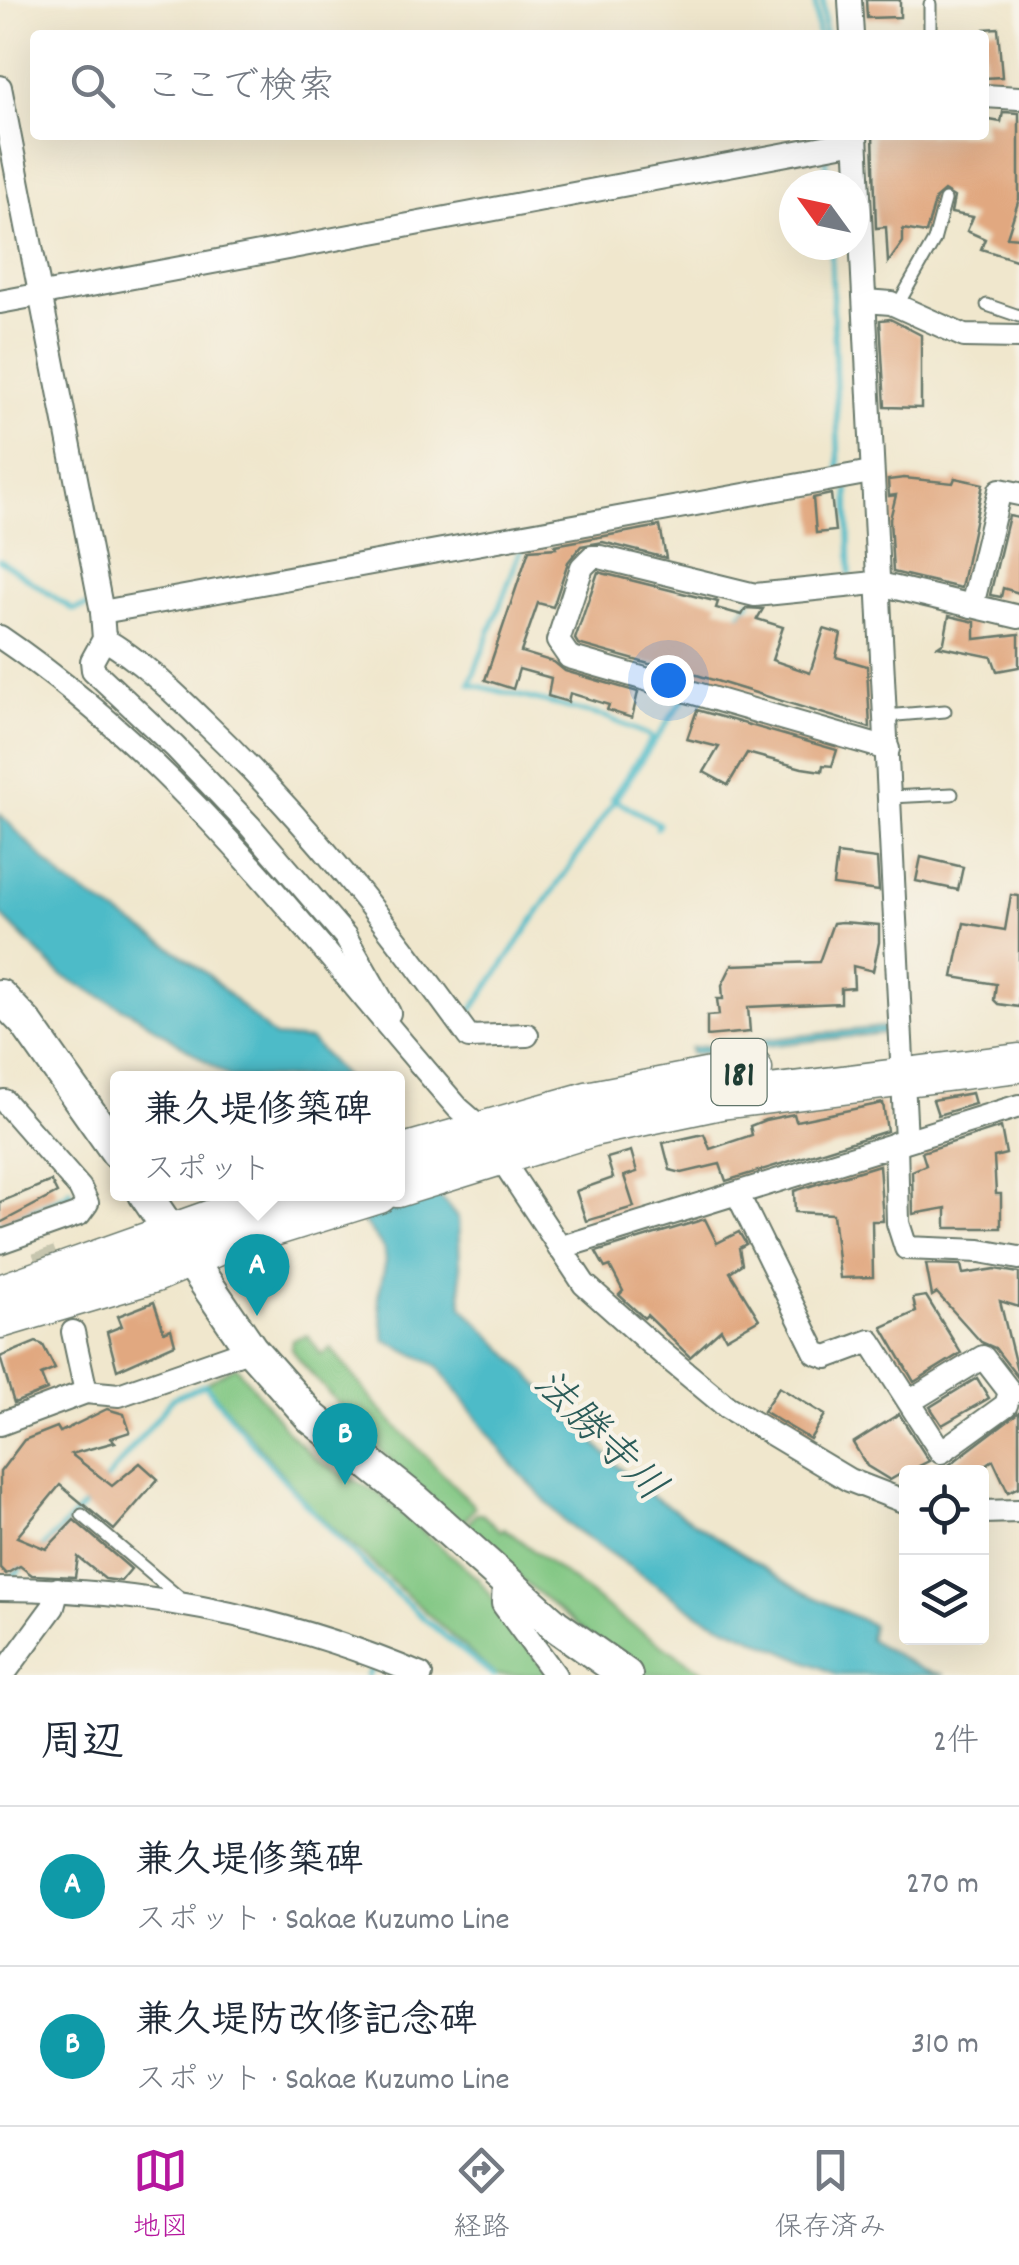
<!DOCTYPE html>
<html lang="ja">
<head>
<meta charset="utf-8">
<style>
	body { margin:0; font-family:Dekko,"Klee One",sans-serif; background:#f6f6f7; color:#1f2937 }
	.controls { position:absolute; right:30px; bottom:30px; display:grid; overflow:hidden; border-radius:10px; box-shadow:0 10px 40px #0002 }
	.controls button { width:90px; height:90px; display:grid; place-items:center; padding:0; border:0; border-bottom:2px solid #e0e1e3; background:#fff; color:#1f2937; font:50px sans-serif }
	.compass { position:absolute; left:779px; top:170px; width:90px; height:90px; border-radius:50%; background:#fff; box-shadow:0 10px 40px #0002; rotate:303deg }
	.you { position:absolute; left:668px; top:680px; width:35px; height:35px; margin:-25px; border:8px solid #fff; border-radius:50%; background:#1a73e8; box-shadow:0 0 0 15px #1a73e833 }
	.badge { display:grid; place-items:center; width:65px; height:65px; border-radius:50%; background:#b5179e; color:#fff; font-size:32px; font-weight:700 }
	.pin { position:absolute; translate:-50% -82px; filter:drop-shadow(0 2px 5px #0008) }
	.pin::after { content:''; position:absolute; top:52px; width:35px; height:30px; background:inherit; clip-path:polygon(0 0,100% 0,50% 100%) }
	.popup { position:absolute; left:110px; top:1071px; width:295px; height:130px; box-sizing:border-box; display:grid; place-content:center; border-radius:10px; background:#fff; filter:drop-shadow(0 2px 8px #0005); font-size:32px; white-space:nowrap; color:#747a83 }
	.popup b { font-size:38px; color:#1f2937 }
	.popup::after { content:''; position:absolute; left:50%; top:100%; margin-left:-20px; border:20px solid transparent; border-top-color:#fff }
	.list { margin:0; padding:0; list-style:none }
	h2 { display:flex; justify-content:space-between; align-items:center; height:130px; margin:0; padding:0 40px; font-size:42px }
	h2 small { font-size:32px; font-weight:400; color:#747a83 }
	.list li { display:grid; grid-template-columns:65px 1fr auto; gap:30px; align-items:center; box-sizing:border-box; height:160px; padding:0 40px; border-top:2px solid #e0e1e3 }
	.list b { display:block; font-size:38px; white-space:nowrap }
	.list p { margin:0; font-size:32px; white-space:nowrap; color:#747a83 }
	.list em { font-size:32px; font-style:normal; color:#747a83 }
	.icon { flex:none; width:55px; height:55px; fill:none; stroke:currentColor; stroke-width:2; stroke-linecap:round; stroke-linejoin:round }
	.map { position:relative; flex:none; width:1019px; height:1675px; overflow:hidden }
	.search { position:absolute; background:#fff; box-shadow:0 10px 40px #0002; left:30px; right:30px; top:30px; height:110px; display:flex; align-items:center; gap:25px; box-sizing:border-box; padding:0 35px; border-radius:10px; color:#747a83; font-size:38px }
	.sheet { height:450px; background:#fff }
	nav { display:flex; justify-content:space-around; align-items:center; box-sizing:border-box; height:140px; border-top:2px solid #e0e1e3; background:#fff; font-size:28px; color:#747a83 }
	nav a { display:grid; justify-items:center; gap:5px }
	nav .on { color:#b5179e }
	.map>svg:first-child { display:block }
</style>
</head>
<body>
<div class="map">
<svg width="1019" height="1675" viewBox="0 0 1019 1675">
	<rect width="100%" height="100%" fill="#f7f3e8"/>
	<filter id="ink" filterUnits="userSpaceOnUse"><feTurbulence type="fractalNoise" baseFrequency=".01" numOctaves="2"/><feDisplacementMap in="SourceGraphic" scale="20" xChannelSelector="R" yChannelSelector="G"/><feConvolveMatrix kernelMatrix="1 2 1 2 8 2 1 2 1" color-interpolation-filters="sRGB"/></filter>
	<filter id="wash" filterUnits="userSpaceOnUse"><feTurbulence type="fractalNoise" baseFrequency=".0048" numOctaves="4" result="noise"/><feDisplacementMap in="SourceGraphic" scale="40" xChannelSelector="R" yChannelSelector="G"/><feGaussianBlur stdDeviation="2.25" result="paint"/><feColorMatrix in="noise" values="0 0 0 0 0 0 0 0 0 0 0 0 0 0 0 0 0 1.4 0 .05"/><feComposite in="paint" operator="in"/></filter>
	<g filter="url(#wash)">
		<rect width="100%" height="100%" fill="#f0e7cd"/>
		<g fill="#7fc681" stroke="#4f825a" stroke-width="2.5">
			<polygon points="308,1335 321,1355 331,1348 377,1406 475,1507 460,1527 381,1451 301,1362 291,1348 292,1340"/>
			<polygon points="236,1366 290,1434 318,1461 380,1494 478,1579 549,1675 495,1675 313,1510 205,1383"/>
			<polygon points="476,1514 482,1514 501,1531 504,1528 621,1618 708,1675 645,1674 593,1639 463,1530"/>
		</g>
		<g fill="#4ebbc8" stroke="#367c7e" stroke-width="2.5">
			<polygon points="0,814 66,882 172,948 207,974 274,1037 311,1040 345,1078 231,1078 139,1017 61,975 0,914"/>
			<polygon points="884,1027 884,1033 691,1054 690,1048"/>
			<polygon points="397,1143 458,1219 462,1306 637,1486 799,1590 872,1625 869,1639 923,1670 944,1675 838,1675 700,1615 566,1523 509,1461 438,1366 385,1340 378,1297 386,1261 384,1249 342,1194 397,1194"/>
		</g>
		<g fill="none" stroke-linecap="round" stroke-linejoin="round">
			<g stroke="#4ebbc8" stroke-width="5">
				<polyline points="815,0 818,35"/>
				<polyline points="823,0 825,35"/>
				<polyline points="826,153 827,185"/>
				<polyline points="831,245 839,470"/>
				<polyline points="848,490 850,574"/>
				<polyline points="524,542 470,684 606,717 648,735 652,738 612,798 659,824 657,828"/>
				<polyline points="0,560 73,610 92,605"/>
				<polyline points="760,582 785,581"/>
				<polyline points="737,620 750,601"/>
				<polyline points="467,1018 684,698"/>
				<polyline points="0,1224 71,1193 69,1190"/>
				<path d="M 103,1484 L 173,1398 L 205,1384 C 287,1492 385,1592 493,1675"/>
				<polyline points="41,1549 86,1504"/>
				<polyline points="10,1579 26,1564"/>
				<polyline points="367,1675 375,1665"/>
			</g>
		</g>
		<g id="blocks">
			<g fill="#e1a880">
				<polygon points="866,0 900,0 900,17 867,18"/>
				<polygon points="998,28 1002,77 984,78 984,29"/>
				<polygon points="1003,112 1019,113 1019,199 1007,237 1019,238 1019,261 981,249 985,239 967,231 973,217 951,213 954,197 944,191 936,198 926,233 903,229 903,242 888,263 886,227 876,228 873,135 984,135 984,119 1001,122"/>
				<polygon points="890,319 921,335 921,408 885,407 880,320"/>
				<polygon points="904,478 953,483 955,478 983,484 961,588 893,572 890,519 896,495 889,496 888,480"/>
				<polygon points="831,494 835,531 816,533 813,498"/>
				<polygon points="1009,516 1019,518 1019,593 1003,588 1001,597 990,595"/>
				<polygon points="660,526 666,558 603,542 581,546 568,562 553,607 538,603 521,652 554,662 565,671 638,692 632,718 607,710 609,705 570,693 568,702 548,696 551,678 519,669 513,689 485,680 529,550 556,548 555,545"/>
				<polygon points="598,572 718,602 716,608 742,615 746,608 763,609 757,619 783,627 772,660 810,673 824,629 841,634 836,657 867,666 870,728 661,664 649,664 578,644 575,639"/>
				<polygon points="949,616 975,622 975,639 1019,634 1019,667 997,671 992,657 938,646 944,642"/>
				<polygon points="697,710 837,750 832,766 823,765 822,771 802,768 747,753 728,785 704,772 719,747 687,739"/>
				<polygon points="837,854 877,859 879,891 833,885"/>
				<polygon points="921,857 963,867 958,890 916,881"/>
				<polygon points="1011,895 1019,896 1019,1007 998,1004 994,1000 996,984 953,977 964,923 1005,930"/>
				<polygon points="842,922 879,925 879,942 873,971 853,966 854,988 841,989 841,1003 748,1007 750,1032 707,1036 707,1016 719,1015 717,999 723,999 722,985 732,965 819,962 833,923"/>
				<polygon points="972,1093 975,1104 938,1115 933,1100"/>
				<polygon points="883,1103 887,1131 726,1181 720,1164 682,1173 670,1170 663,1143 704,1134 710,1149 752,1135 750,1126 765,1120 794,1114 796,1121"/>
				<polygon points="1001,1127 1006,1154 994,1157 996,1194 1001,1194 1001,1228 946,1228 946,1208 913,1214 912,1171 926,1165 922,1152"/>
				<polygon points="631,1151 637,1172 624,1176 634,1207 586,1221 576,1191 613,1178 607,1158"/>
				<polygon points="879,1165 883,1221 872,1221 873,1277 840,1278 833,1214 795,1212 794,1191"/>
				<polygon points="51,1181 57,1193 0,1223 0,1202"/>
				<polygon points="705,1219 717,1243 739,1232 746,1244 739,1248 742,1264 730,1272 759,1319 726,1338 721,1329 690,1357 647,1315 644,1318 619,1295 623,1291 610,1266 605,1268 596,1252"/>
				<polygon points="926,1264 961,1265 963,1274 995,1269 1019,1273 1019,1307 1000,1301 1019,1379 995,1348 981,1342 937,1293 932,1296"/>
				<polygon points="926,1296 961,1353 914,1382 882,1327 916,1312 913,1298"/>
				<polygon points="154,1302 164,1332 171,1329 175,1344 117,1370 107,1332 122,1326 118,1316"/>
				<polygon points="36,1342 43,1345 55,1369 41,1375 47,1390 14,1403 0,1357"/>
				<polygon points="977,1378 989,1398 942,1425 930,1407"/>
				<polygon points="779,1387 825,1415 810,1439 763,1411"/>
				<polygon points="107,1409 124,1414 130,1432 111,1438 115,1442 71,1454 112,1486 140,1463 158,1479 114,1530 60,1485 17,1537 46,1549 74,1520 131,1569 121,1581 105,1579 78,1557 75,1577 32,1575 20,1566 6,1574 0,1568 0,1472 24,1440 57,1427 60,1432"/>
				<polygon points="1019,1412 1019,1487 1008,1492 993,1460 976,1472 955,1472 949,1465"/>
				<polygon points="899,1414 929,1461 919,1466 922,1472 904,1472 890,1480 867,1466 853,1443"/>
			</g>
		</g>
	</g>
	<g filter="url(#ink)">
		<use href="#blocks" fill-opacity="0" stroke="#68786a" stroke-width="2.5"/>
		<g fill="none" stroke-linecap="round" stroke-linejoin="round">
			<polyline stroke="#c6c5ae" stroke-width="22" stroke-dasharray="22 11" stroke-linecap="butt" points="43,1250 56,1286"/>
			<defs>
				<g id="service">
					<polyline points="930,4 930,35"/>
					<polyline points="987,305 1019,316"/>
					<polyline points="897,306 934,241 945,200"/>
					<polyline points="885,716 945,711"/>
					<polyline points="890,797 952,794"/>
					<polyline points="82,1515 181,1599"/>
				</g>
				<g id="minor">
					<polyline points="850,0 852,35"/>
					<polyline points="0,87 102,612 104,639 92,661 93,670 175,747 250,826 345,936 389,1013"/>
					<polyline points="984,96 1019,98"/>
					<polyline points="856,135 906,1140"/>
					<polyline points="865,301 891,303 964,336 1019,337"/>
					<polyline points="0,302 856,141"/>
					<polyline points="972,606 1000,490 1019,494"/>
					<polyline points="102,612 871,472"/>
					<path d="M 0,637 C 182,760 315,944 458,1108 L 481,1128 L 584,1284 L 650,1343 L 727,1407 L 849,1480 L 906,1502"/>
					<path d="M 104,639 C 142,661 173,692 204,722 C 305,818 388,925 469,1037 L 527,1035"/>
					<polyline points="888,749 569,657 558,641 582,567 592,557 600,557 755,595 875,583 1019,617"/>
					<polyline points="896,1143 898,1223 906,1248 980,1251 1019,1258"/>
					<polyline points="738,1195 816,1353 827,1357 870,1341 941,1452 1006,1405 1010,1392 983,1357 909,1402"/>
					<polyline points="0,1242 79,1214 87,1203 80,1188 4,1101"/>
					<polyline points="559,1248 1019,1106"/>
					<polyline points="73,1332 86,1392"/>
					<polyline points="0,1424 86,1392 119,1395 251,1349"/>
					<polyline points="982,1512 1019,1511"/>
					<polyline points="504,1580 503,1604 555,1675"/>
					<path d="M 0,1589 C 146,1589 287,1618 421,1675"/>
					<polyline points="3,1675 53,1607 58,1589"/>
				</g>
				<g id="secondary">
					<polyline points="0,996 26,1023 117,1152"/>
					<polyline points="145,1194 251,1349 312,1418 415,1500 555,1625 626,1675"/>
				</g>
				<g id="trunk">
					<polyline points="397,1155 587,1101 753,1069"/>
					<polyline points="397,1188 593,1127 721,1100 1019,1063"/>
					<polyline points="0,1294 282,1194"/>
					<polyline points="0,1319 155,1273 232,1240 379,1194"/>
				</g>
			</defs>
			<use href="#service" stroke="#68786a" stroke-width="15"/>
			<use href="#minor" stroke="#68786a" stroke-width="26"/>
			<use href="#secondary" stroke="#68786a" stroke-width="36"/>
			<use href="#trunk" stroke="#68786a" stroke-width="41"/>
			<use href="#service" stroke="#fff" stroke-width="11"/>
			<use href="#minor" stroke="#fff" stroke-width="22"/>
			<use href="#secondary" stroke="#fff" stroke-width="32"/>
			<use href="#trunk" stroke="#fff" stroke-width="38"/>
		</g>
	</g>
	<g text-anchor="middle" stroke-width="9" stroke-linejoin="round" paint-order="stroke">
		<rect fill="#f7f3e8" stroke="#60746a" stroke-width="2.5" x="711.5" y="1039" width="55" height="66" rx="8"/>
		<g font-size="38" font-weight="bold" fill="#1f3d34">
			<text x="739" y="1085">181</text>
		</g>
		<g font-size="42" font-style="italic" fill="#2b5c59" stroke="#f7f3e8">
			<text transform="translate(602 1433) rotate(45)" y="15">法勝寺川</text>
		</g>
	</g>
</svg>
<div class="controls">
<button><svg class="icon" aria-label="locate" viewBox="0 0 24 24"><circle cx="12" cy="12" r="6"/><path d="M12 2v4M12 18v4M2 12h4M18 12h4"/></svg></button>
<button><svg class="icon" aria-label="layers" viewBox="0 0 24 24"><path d="M12 4l9 5-9 5-9-5zM3 14l9 5 9-5"/></svg></button>
</div>
<svg class="compass" viewBox="-18 -18 36 36"><path d="M0-13l5 13h-10z" fill="#e53935"/><path d="M0 13l5-13h-10z" fill="#747a83"/></svg>
<div class="you"></div>
<div class="pin badge" style="left:257px;top:1316px;background:#0f9aa8">A</div>
<div class="popup"><b>兼久堤修築碑</b>スポット</div>
<div class="pin badge" style="left:345px;top:1485px;background:#0f9aa8">B</div>
<div class="search"><svg class="icon" aria-label="search" viewBox="0 0 24 24"><circle cx="10" cy="10" r="6"/><path d="M15 15l6 6"/></svg>ここで検索</div>
</div>
<section class="sheet">
<h2>周辺<small>2件</small></h2>
<ul class="list">
<li><span class="badge" style="background:#0f9aa8">A</span><div><b>兼久堤修築碑</b><p>スポット · Sakae Kuzumo Line</p></div><em>270 m</em></li>
<li><span class="badge" style="background:#0f9aa8">B</span><div><b>兼久堤防改修記念碑</b><p>スポット · Sakae Kuzumo Line</p></div><em>310 m</em></li>
</ul>
</section>
<nav>
<a class="on"><svg class="icon" aria-label="map" viewBox="0 0 24 24"><path d="M3 6l6-2 6 2 6-2v14l-6 2-6-2-6 2zM9 4v14M15 6v14"/></svg>地図</a>
<a><svg class="icon" aria-label="directions" viewBox="0 0 24 24"><path d="M12 3l9 9-9 9-9-9zM9 14v-3h6M13 9l2 2-2 2"/></svg>経路</a>
<a><svg class="icon" aria-label="saved" viewBox="0 0 24 24"><path d="M7 4h10v16l-5-4-5 4z"/></svg>保存済み</a>
</nav>
</body>
</html>
